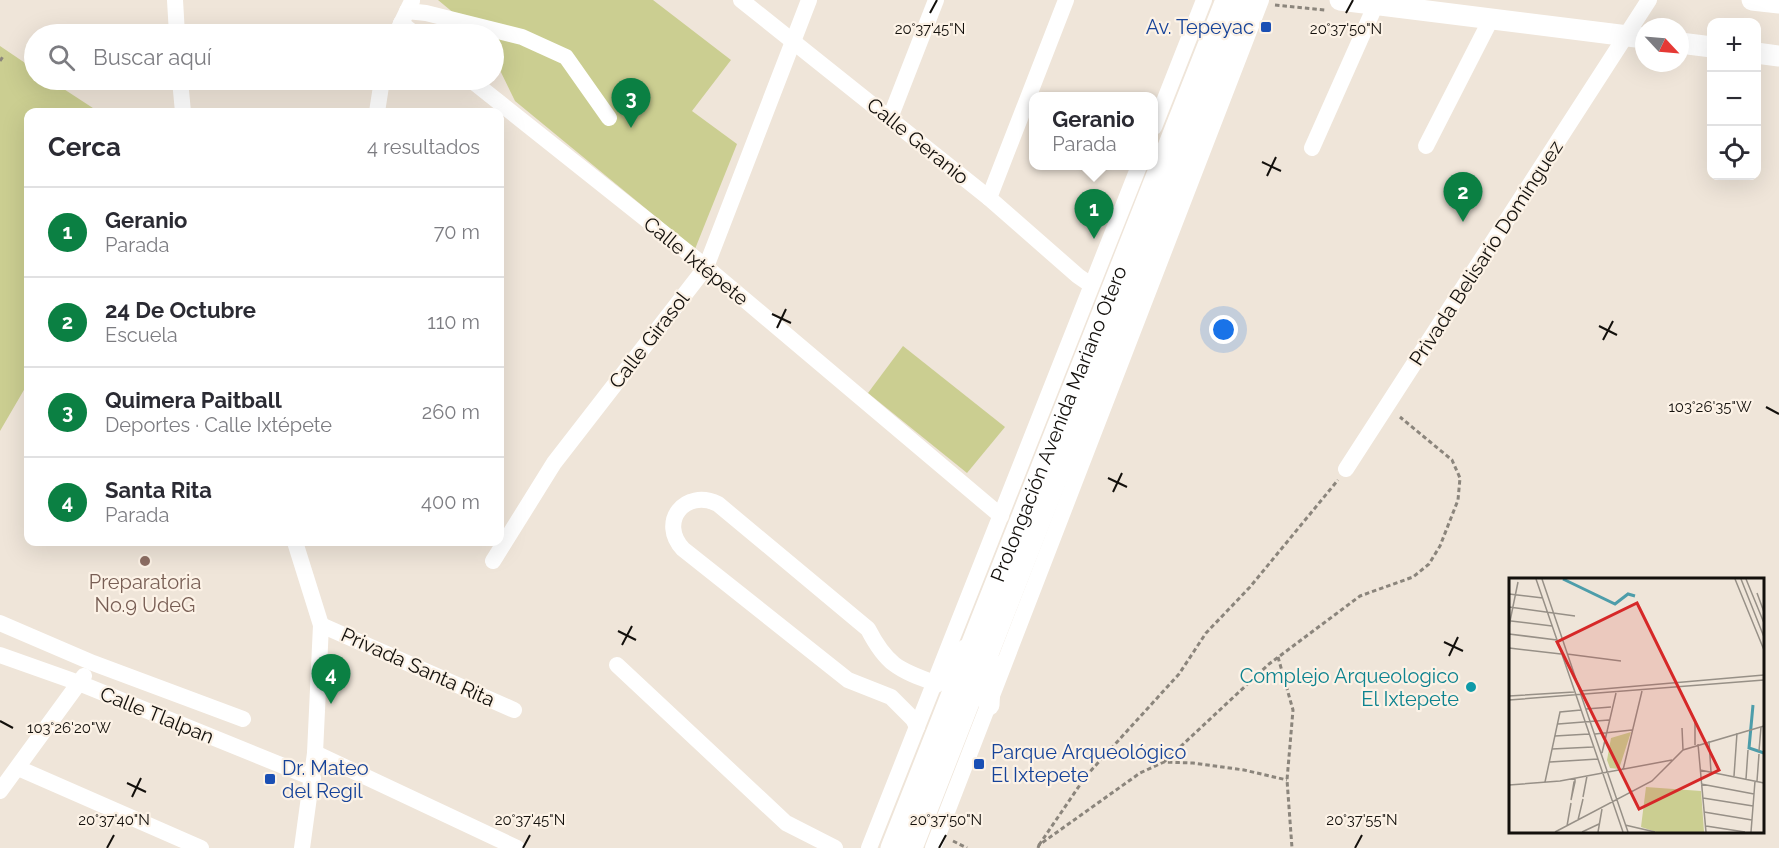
<!DOCTYPE html>
<html lang="es">
<head>
<meta charset="utf-8">
<style>
	body { margin:0; font-family:Raleway,sans-serif; background:#f7f7f7; color:#2b2b33 }
	.controls { position:absolute; right:18px; top:18px; display:grid; overflow:hidden; border-radius:12px; box-shadow:0 6px 24px #0002 }
	.controls button { width:54px; height:54px; display:grid; place-items:center; padding:0; border:0; border-bottom:2px solid #e1e1e2; background:#fff; color:#2b2b33; font:30px sans-serif }
	.compass { position:absolute; left:1635px; top:18px; width:54px; height:54px; border-radius:50%; background:#fff; box-shadow:0 6px 24px #0002; rotate:116deg }
	.you { position:absolute; left:1224px; top:330px; width:21px; height:21px; margin:-15px; border:4px solid #fff; border-radius:50%; background:#1a73e8; box-shadow:0 0 0 9px #1a73e833 }
	.badge { display:grid; place-items:center; width:39px; height:39px; border-radius:50%; background:#0b8043; color:#fff; font-size:20px; font-weight:700 }
	.pin { position:absolute; translate:-50% -50px; filter:drop-shadow(0 2px 3px #0008) }
	.pin::after { content:''; position:absolute; top:32px; width:21px; height:18px; background:inherit; clip-path:polygon(0 0,100% 0,50% 100%) }
	.popup { position:absolute; left:1029px; top:92px; width:129px; height:78px; box-sizing:border-box; display:grid; place-content:center; border-radius:12px; background:#fff; filter:drop-shadow(0 2px 4px #0005); font-size:20px; white-space:nowrap; color:#7c7c81 }
	.popup b { font-size:22px; color:#2b2b33 }
	.popup::after { content:''; position:absolute; left:50%; top:100%; margin-left:-12px; border:12px solid transparent; border-top-color:#fff }
	.list { margin:0; padding:0; list-style:none }
	h2 { display:flex; justify-content:space-between; align-items:center; height:78px; margin:0; padding:0 24px; font-size:26px }
	h2 small { font-size:20px; font-weight:400; color:#7c7c81 }
	.list li { display:grid; grid-template-columns:39px 1fr auto; gap:18px; align-items:center; box-sizing:border-box; height:90px; padding:0 24px; border-top:2px solid #e1e1e2 }
	.list b { display:block; font-size:22px; white-space:nowrap }
	.list p { margin:0; font-size:20px; white-space:nowrap; color:#7c7c81 }
	.list em { font-size:20px; font-style:normal; color:#7c7c81 }
	.icon { flex:none; width:33px; height:33px; fill:none; stroke:currentColor; stroke-width:2; stroke-linecap:round; stroke-linejoin:round }
	.map { position:relative; flex:none; width:1779px; height:848px; overflow:hidden }
	.search { position:absolute; background:#fff; box-shadow:0 6px 24px #0002; left:24px; top:24px; width:480px; height:66px; display:flex; align-items:center; gap:15px; box-sizing:border-box; padding:0 21px; border-radius:33px; color:#7c7c81; font-size:22px }
	.panel { position:absolute; background:#fff; box-shadow:0 6px 24px #0002; left:24px; top:108px; width:480px; height:438px; border-radius:12px }
	.map>svg:first-child { display:block }
</style>
</head>
<body>
<div class="map">
<svg width="1779" height="848" viewBox="0 0 1779 848">
	<rect width="100%" height="100%" fill="#efe5d9"/>
	<g fill="#cbce91">
		<polygon points="438,0 653,0 731,60 692,111 737,144 695,249 515,101 494,58 494,34 479,34"/>
		<polygon points="0,46 34,69 34,80 50,80 99,112 28,112 28,383 0,431"/>
		<polygon points="903,346 1005,427 967,473 868,393"/>
	</g>
	<g fill="none" stroke-linecap="round" stroke-linejoin="round">
		<g stroke="#8b857c" stroke-width="3" stroke-dasharray="4.5 3" stroke-linecap="butt">
			<polyline points="1275,5 1325,10"/>
			<polyline points="0,61 4,55"/>
			<polyline points="1278,657 1293,710 1287,780 1292,848"/>
			<polyline points="1164,762 1269,664 1360,596 1413,577 1429,564 1440,546 1458,500 1460,478 1452,460 1400,417"/>
			<polyline points="953,841 967,848"/>
			<polyline points="1039,845 1086,776 1179,674 1206,633 1250,587 1338,480"/>
			<polyline points="1038,848 1039,845 1140,773 1164,762 1193,763 1244,770 1287,780"/>
		</g>
		<g stroke="#fff" stroke-width="16">
			<polyline points="175,0 177,34"/>
			<polyline points="741,0 989,198 1078,276 1091,285"/>
			<polyline points="407,11 426,13 522,37 566,57 609,118"/>
			<polyline points="401,23 415,34"/>
			<polyline points="396,34 412,1"/>
			<polyline points="180,80 183,112"/>
			<polyline points="471,80 706,267 1001,516"/>
			<polyline points="377,112 382,80"/>
			<polyline points="890,118 936,0"/>
			<polyline points="1154,127 1204,0"/>
			<polyline points="1426,146 1491,19"/>
			<polyline points="1312,148 1376,4"/>
			<polyline points="989,198 1066,0"/>
			<polyline points="1346,469 1649,0"/>
			<polyline points="295,542 321,625 315,753 302,848"/>
			<polyline points="493,561 554,463 706,267 809,0"/>
			<polyline points="0,623 93,663 243,719"/>
			<polyline points="321,625 514,710"/>
			<polyline points="0,655 79,683 313,778"/>
			<polyline points="617,665 786,823 835,848"/>
			<path d="M 917,727 L 913,719 L 891,697 L 848,680 L 683,549 C 658,522 685,488 718,504 L 868,629 C 886,664 898,670 935,683"/>
			<polyline points="315,753 517,848"/>
			<polyline points="18,768 201,848"/>
			<polyline points="0,791 84,676"/>
			<polyline points="869,848 1139,166"/>
			<polyline points="933,848 1261,0"/>
		</g>
		<g stroke="#fff" stroke-width="21">
			<polyline points="1340,0 1644,38"/>
			<polyline points="1752,0 1779,3"/>
			<polyline points="1680,43 1712,47"/>
			<polyline points="1756,53 1779,56"/>
			<polyline points="935,683 965,650"/>
			<polyline points="989,705 991,663"/>
			<path id="s1" d="M 891,848 L 1226,0"/>
			<polyline points="912,848 1244,0"/>
		</g>
	</g>
	<path fill="none" stroke="#13100c" stroke-width="2" d="M 930,13 L 937,0M 1346,13 L 1353,0M 1262,162 L 1281,171M 1267,176 L 1276,157M 772,314 L 791,323M 1599,326 L 1617,335M 777,328 L 786,309M 1603,340 L 1613,321M 1766,407 L 1779,414M 1108,478 L 1127,487M 1113,492 L 1122,473M 618,631 L 636,640M 1444,642 L 1463,651M 622,645 L 632,626M 1449,656 L 1458,637M 0,721 L 13,728M 127,783 L 146,792M 132,797 L 141,778M 107,848 L 114,835M 523,848 L 530,835M 939,848 L 946,835M 1355,848 L 1362,835"/>
	<g fill="#1a4fb4" stroke="#fcf2e6" stroke-width="2">
		<rect x="1260" y="21" width="12" height="12" rx="3"/>
		<rect x="973" y="758" width="12" height="12" rx="3"/>
		<rect x="264" y="773" width="12" height="12" rx="3"/>
	</g>
	<circle fill="#8d6e63" stroke="#fcf2e6" stroke-width="2" cx="145" cy="561" r="6"/>
	<circle fill="#0f9aa8" stroke="#fcf2e6" stroke-width="2" cx="1471" cy="687" r="6"/>
	<g text-anchor="middle" stroke-width="4.5" stroke-linejoin="round" paint-order="stroke">
		<g font-size="20" fill="#164399" stroke="#fcf2e6" text-anchor="start">
			<text x="1254" y="34" text-anchor="end">Av. Tepeyac</text>
			<text x="991" y="759">Parque Arqueológico<tspan x="991" dy="23">El Ixtepete</tspan></text>
			<text x="282" y="775">Dr. Mateo<tspan x="282" dy="23">del Regil</tspan></text>
		</g>
		<g font-size="20" fill="#13100c" stroke="#fcf2e6">
			<text transform="translate(918 141) rotate(39)" y="7">Calle Geranio</text>
			<text transform="translate(1486 253) rotate(-57)" y="7">Privada Belisario Domínguez</text>
			<text transform="translate(696 261) rotate(39)" y="7">Calle Ixtépete</text>
			<text transform="translate(649 340) rotate(-52)" y="7">Calle Girasol</text>
			<text dy="7" stroke="none"><textPath href="#s1" startOffset="456">Prolongación Avenida Mariano Otero</textPath></text>
			<text transform="translate(418 667) rotate(24)" y="7">Privada Santa Rita</text>
			<text transform="translate(157 715) rotate(22)" y="7">Calle Tlalpan</text>
		</g>
		<g font-size="20" fill="#785e54" stroke="#fcf2e6">
			<text x="145" y="589">Preparatoria<tspan x="145" dy="23">No.9 UdeG</tspan></text>
		</g>
		<g font-size="20" fill="#0d838f" stroke="#fcf2e6" text-anchor="end">
			<text x="1459" y="683">Complejo Arqueologico<tspan x="1459" dy="23">El Ixtepete</tspan></text>
		</g>
	</g>
	<g transform="translate(1509 578)">
		<rect width="255" height="255" fill="#efe5d9"/>
		<path d="M 122,154 L 110,191 L 101,190 L 98,182 L 102,160 ZM 137,209 L 192,213 L 195,254 L 147,254 L 132,249 Z" fill="#cbce91"/>
		<path fill="none" stroke="#4d9daa" stroke-width="3" d="M 54,1 L 106,26 L 119,16 L 126,18M 244,127 L 240,170 L 255,175"/>
		<path fill="none" stroke="#979087" stroke-width="1.5" d="M 27,1 L 67,117M 33,1 L 72,116M 226,1 L 255,72M 232,1 L 255,59M 237,1 L 255,45M 248,15 L 255,34M 0,16 L 34,20M 0,29 L 66,38M 2,43 L 43,48M 0,48 L 9,4M 0,56 L 48,62M 0,70 L 52,76M 58,76 L 112,83M 71,113 L 255,97M 67,117 L 114,254M 72,117 L 119,254M 0,118 L 65,114M 0,122 L 255,102M 77,131 L 102,129M 186,143 L 186,167M 49,146 L 100,142M 173,150 L 174,172M 86,156 L 123,152M 46,158 L 80,156M 200,163 L 202,194M 189,166 L 197,254M 43,171 L 84,169M 250,173 L 252,149M 93,175 L 107,115M 41,184 L 89,181M 114,192 L 133,113M 191,192 L 255,205M 225,198 L 228,155M 66,200 L 66,204 L 62,222 L 65,204 L 66,204M 237,201 L 239,172M 248,203 L 250,176M 36,204 L 51,134 L 72,132M 192,206 L 245,216M 0,207 L 51,203 L 163,182M 74,219 L 78,198M 194,220 L 244,228M 195,234 L 243,242M 69,242 L 74,221M 116,247 L 146,254M 58,248 L 62,225M 197,248 L 236,254M 46,254 L 143,203 L 174,172 L 255,148M 73,254 L 90,246M 89,254 L 93,231M 242,254 L 246,203"/>
		<path fill="#d62828" fill-opacity="0.15" stroke="#d62828" stroke-width="3" d="M 128,25 L 210,192 L 130,231 L 48,64 Z"/>
		<rect width="255" height="255" fill="none" stroke="#13100c" stroke-width="3"/>
	</g>
	<g font-size="15" text-anchor="middle" fill="#13100c" stroke="#fcf2e6" stroke-width="4.5" stroke-linejoin="round" paint-order="stroke">
		<text x="930" y="34">20°37'45"N</text>
		<text x="1346" y="34">20°37'50"N</text>
		<text x="1710" y="412">103°26'35"W</text>
		<text x="69" y="733">103°26'20"W</text>
		<text x="114" y="825">20°37'40"N</text>
		<text x="530" y="825">20°37'45"N</text>
		<text x="946" y="825">20°37'50"N</text>
		<text x="1362" y="825">20°37'55"N</text>
	</g>
</svg>
<div class="controls">
<button>+</button>
<button>−</button>
<button><svg class="icon" aria-label="locate" viewBox="0 0 24 24"><circle cx="12" cy="12" r="6"/><path d="M12 2v4M12 18v4M2 12h4M18 12h4"/></svg></button>
</div>
<svg class="compass" viewBox="-18 -18 36 36"><path d="M0-13l5 13h-10z" fill="#e53935"/><path d="M0 13l5-13h-10z" fill="#7c7c81"/></svg>
<div class="you"></div>
<div class="pin badge" style="left:1094px;top:239px">1</div>
<div class="popup"><b>Geranio</b>Parada</div>
<div class="pin badge" style="left:1463px;top:222px">2</div>
<div class="pin badge" style="left:631px;top:128px">3</div>
<div class="pin badge" style="left:331px;top:704px">4</div>
<div class="search"><svg class="icon" aria-label="search" viewBox="0 0 24 24"><circle cx="10" cy="10" r="6"/><path d="M15 15l6 6"/></svg>Buscar aquí</div>
<section class="panel">
<h2>Cerca<small>4 resultados</small></h2>
<ul class="list">
<li><span class="badge">1</span><div><b>Geranio</b><p>Parada</p></div><em>70 m</em></li>
<li><span class="badge">2</span><div><b>24 De Octubre</b><p>Escuela</p></div><em>110 m</em></li>
<li><span class="badge">3</span><div><b>Quimera Paitball</b><p>Deportes · Calle Ixtépete</p></div><em>260 m</em></li>
<li><span class="badge">4</span><div><b>Santa Rita</b><p>Parada</p></div><em>400 m</em></li>
</ul>
</section>
</div>
</body>
</html>
